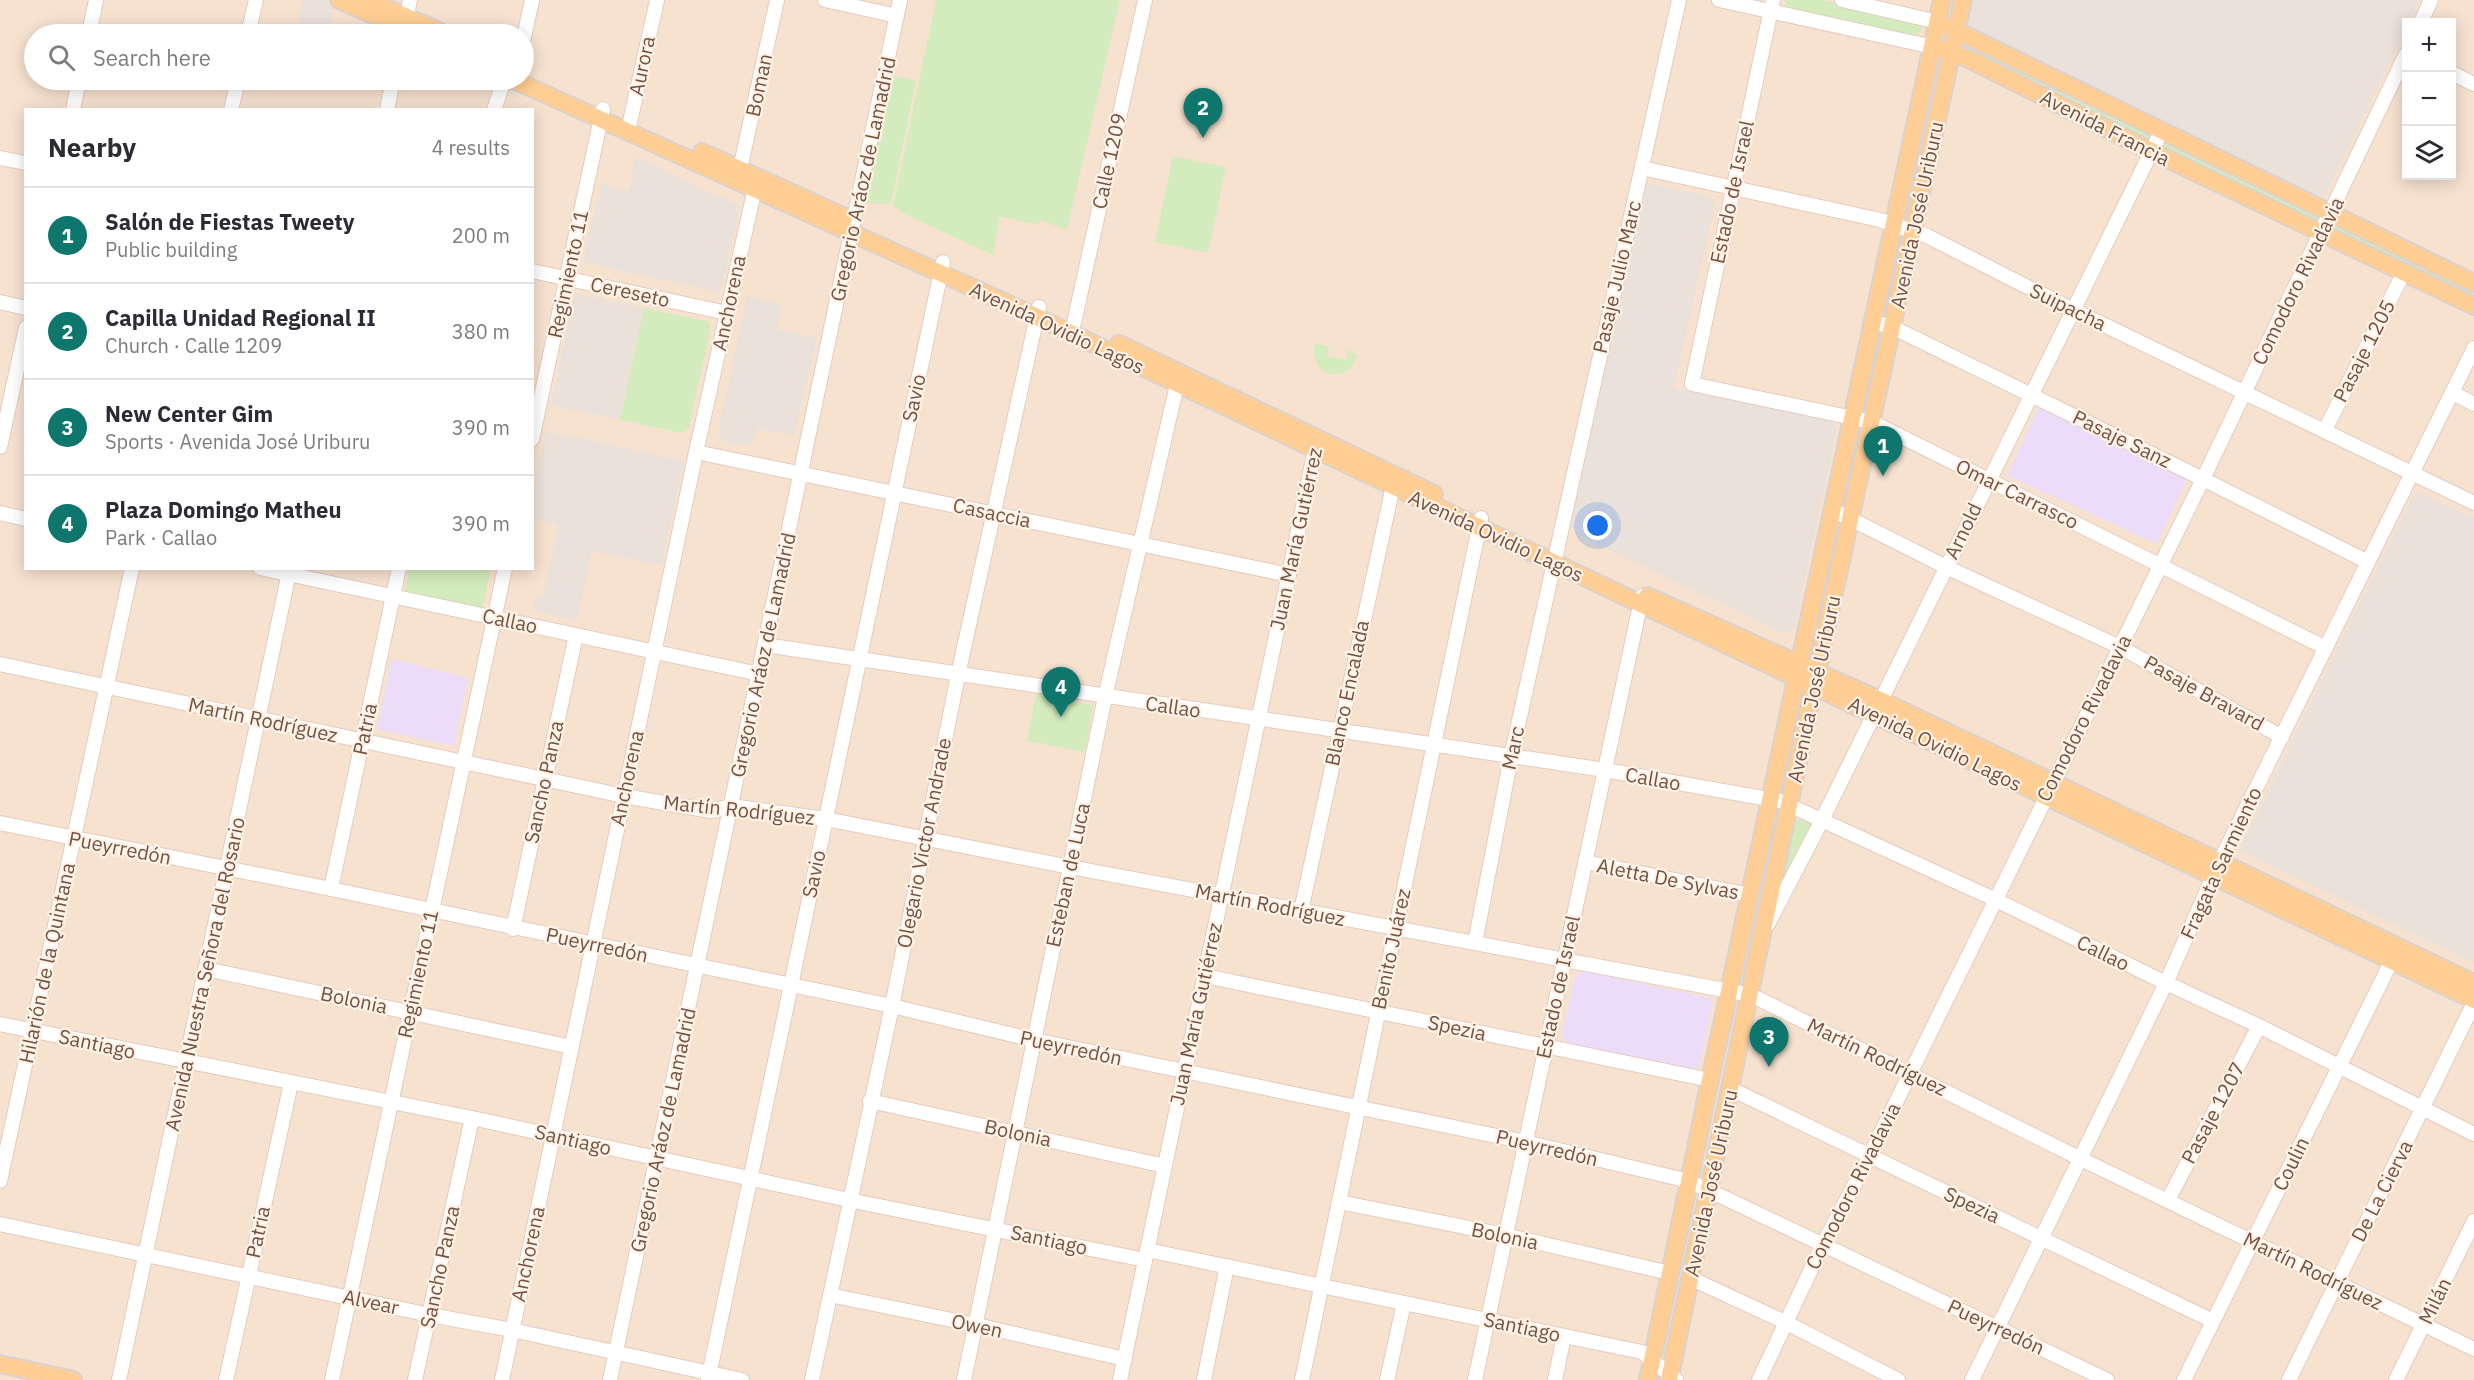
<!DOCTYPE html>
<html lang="en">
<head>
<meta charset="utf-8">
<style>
	body { margin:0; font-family:"IBM Plex Sans",sans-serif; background:#f2f2f3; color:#2b2b33 }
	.controls { position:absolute; right:18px; top:18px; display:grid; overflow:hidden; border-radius:0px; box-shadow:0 3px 15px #0003 }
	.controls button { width:54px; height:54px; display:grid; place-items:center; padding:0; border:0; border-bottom:2px solid #e1e1e2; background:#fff; color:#2b2b33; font:30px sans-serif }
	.you { position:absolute; left:1598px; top:526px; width:21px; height:21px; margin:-15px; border:4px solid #fff; border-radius:50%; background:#1a73e8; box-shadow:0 0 0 9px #1a73e833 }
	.badge { display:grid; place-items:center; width:39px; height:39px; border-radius:50%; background:#0f766e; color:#fff; font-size:20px; font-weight:700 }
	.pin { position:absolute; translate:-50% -50px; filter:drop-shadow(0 2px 3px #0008) }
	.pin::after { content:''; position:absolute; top:32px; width:21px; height:18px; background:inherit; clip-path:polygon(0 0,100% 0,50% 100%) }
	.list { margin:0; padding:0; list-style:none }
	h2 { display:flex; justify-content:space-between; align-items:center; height:78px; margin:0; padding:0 24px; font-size:26px }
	h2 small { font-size:20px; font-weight:400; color:#7c7c81 }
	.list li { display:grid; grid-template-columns:39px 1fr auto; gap:18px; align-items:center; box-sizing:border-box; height:96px; padding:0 24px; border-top:2px solid #e1e1e2 }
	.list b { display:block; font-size:22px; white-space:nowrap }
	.list p { margin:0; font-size:20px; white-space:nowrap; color:#7c7c81 }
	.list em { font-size:20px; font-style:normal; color:#7c7c81 }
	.icon { flex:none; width:33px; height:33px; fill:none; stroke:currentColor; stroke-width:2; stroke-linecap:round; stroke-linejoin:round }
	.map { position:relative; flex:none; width:2474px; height:1380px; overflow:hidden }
	.search { position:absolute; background:#fff; box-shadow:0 3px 15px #0003; left:24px; top:24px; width:510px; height:66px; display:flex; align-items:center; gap:15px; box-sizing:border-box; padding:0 21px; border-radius:33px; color:#7c7c81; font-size:22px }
	.panel { position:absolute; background:#fff; box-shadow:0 3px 15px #0003; left:24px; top:108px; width:510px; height:462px; border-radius:0px }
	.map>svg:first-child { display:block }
</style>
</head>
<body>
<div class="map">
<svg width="2474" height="1380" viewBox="0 0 2474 1380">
	<rect width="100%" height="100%" fill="#fdefdf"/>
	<path fill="#f7e2d0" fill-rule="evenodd" d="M 0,0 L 2474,0 L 2474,1380 L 0,1380 ZM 2406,22 L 2452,22 L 2452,176 L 2406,176 ZM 34,34 L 524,34 L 524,80 L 34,80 ZM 26,110 L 532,110 L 532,568 L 26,568 Z"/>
	<g fill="#ebe1db">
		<polygon points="303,0 324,0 334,5 328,34 296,34"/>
		<polygon points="1973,0 2420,0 2409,22 2406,22 2406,28 2324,198 1966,31"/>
		<polygon points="635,157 740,206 720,292 583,262 601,184 629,191"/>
		<polygon points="1643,182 1709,196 1715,202 1674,388 1830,421 1837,429 1794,629 1785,634 1576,534 1570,521"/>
		<polygon points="575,293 644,308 620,420 551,405"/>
		<polygon points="747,296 782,305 776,329 817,338 794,435 757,428 752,446 723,441 718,433"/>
		<polygon points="546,431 684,461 661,565 592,551 577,620 533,611 536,596 543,597 558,525 533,519 533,494"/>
		<polygon points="2415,491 2474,518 2474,963 2239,850"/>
	</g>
	<g fill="#ecdcf9">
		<polygon points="2040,405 2189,474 2157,544 2007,475"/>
		<polygon points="392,659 468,678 454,746 377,729"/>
		<polygon points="1582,971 1710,998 1713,1002 1699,1066 1693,1070 1569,1045 1562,1035 1575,976"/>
	</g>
	<g fill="#d4ebbd">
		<polygon points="936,0 1120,0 1067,230 1040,220 1039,225 1000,216 993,255 902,213 893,205"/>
		<polygon points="1784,0 1822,0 1917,21 1922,26 1921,31 1915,35 1793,9 1785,4"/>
		<polygon points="1957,30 2474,283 2474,306 1952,53"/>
		<polygon points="889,75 916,81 891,204 866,203 863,198"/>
		<polygon points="1173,156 1226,167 1208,253 1155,242"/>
		<polygon points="644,308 707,321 711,327 689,427 682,433 620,420"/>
		<path d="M 1315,343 L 1329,347 L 1327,356 L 1346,360 L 1348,351 L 1352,351 L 1357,356 C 1353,371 1340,377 1326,373 C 1316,366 1311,354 1315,343 Z"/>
		<polygon points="409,569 491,569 482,610 404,593"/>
		<polygon points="1036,694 1093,705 1085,752 1027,741"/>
		<polygon points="1803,818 1811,822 1812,826 1784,887 1779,885 1792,827 1794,822"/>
	</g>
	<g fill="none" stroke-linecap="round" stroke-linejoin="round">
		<defs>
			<g id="minor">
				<polyline points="825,0 897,16"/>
				<polyline points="1719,0 1933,47"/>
				<polyline points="1773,0 1692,384 1872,422 2326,648"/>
				<polyline points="1842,0 1938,22"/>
				<polyline points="2421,22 2431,0"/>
				<polyline points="404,27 410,0"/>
				<polyline points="89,34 96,0"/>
				<polyline points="248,34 256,0"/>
				<polyline points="524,37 532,0"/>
				<polyline points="2452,73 2474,84"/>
				<polyline points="73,110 79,80"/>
				<polyline points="231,110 238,80"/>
				<polyline points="387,110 393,80"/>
				<polyline points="494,110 504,80"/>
				<polyline points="628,131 657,0"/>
				<polyline points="0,158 26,163"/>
				<polyline points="1642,168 1880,220 1927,236 2073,310 2474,503"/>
				<polyline points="740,169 777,0"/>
				<polyline points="532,271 727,313"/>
				<polyline points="0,302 26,308"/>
				<polyline points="1873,322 1892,327 2203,479 2368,562"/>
				<polyline points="1074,323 1145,0"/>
				<polyline points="2453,393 2474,404"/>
				<polyline points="2325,430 2404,272"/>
				<polyline points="532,439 603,109"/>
				<polyline points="0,447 26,328"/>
				<polyline points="696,452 1289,575"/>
				<polyline points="1833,510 1946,567 2120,647 2282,737"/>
				<polyline points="0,513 26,519"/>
				<polyline points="260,568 759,674"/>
				<polyline points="765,645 1605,770 1780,801 1994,899 2166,983 2259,1026 2474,1134"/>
				<polyline points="0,664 624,796 711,811 731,806 826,819 1070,867 1751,995 2081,1159 2474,1349"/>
				<polyline points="0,823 331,889 892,1006 1034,1040 1525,1142 1689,1181 2107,1380"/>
				<polyline points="1585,862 1750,895"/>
				<polyline points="331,889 399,568"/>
				<polyline points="1301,911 1395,477"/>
				<polyline points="1768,924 1822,820 2162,130"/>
				<polyline points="513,929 576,635"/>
				<polyline points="1475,943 1511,757 1679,0"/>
				<polyline points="206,969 572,1047"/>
				<polyline points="1205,976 1710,1080"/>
				<polyline points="0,1024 472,1118 849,1200 1145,1260"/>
				<polyline points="1731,1089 2213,1321"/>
				<polyline points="870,1101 1165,1166"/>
				<polyline points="0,1181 132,568"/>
				<polyline points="2168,1200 2259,1026"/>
				<polyline points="1339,1202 1505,1235 1670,1273"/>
				<polyline points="0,1224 430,1315 512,1330 742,1380"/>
				<polyline points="1147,1250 1642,1352 1676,1380"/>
				<polyline points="1690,1278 1785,1322 1898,1380"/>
				<polyline points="830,1295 976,1325 1125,1359"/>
				<polyline points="119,1380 290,568"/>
				<polyline points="226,1380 291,1083"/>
				<polyline points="332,1380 505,568"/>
				<polyline points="415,1380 472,1118"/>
				<polyline points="502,1380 696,452 757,179"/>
				<polyline points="610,1380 900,0"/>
				<polyline points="708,1380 943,262"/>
				<polyline points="812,1380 892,1006 958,675 1039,307"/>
				<polyline points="964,1380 1105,697 1179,376"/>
				<polyline points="1120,1380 1317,440"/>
				<polyline points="1204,1380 1227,1266"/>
				<polyline points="1302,1380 1481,518"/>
				<polyline points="1387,1380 1404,1303"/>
				<polyline points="1475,1380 1642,596"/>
				<polyline points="1555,1380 1564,1336"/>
				<polyline points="1759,1380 1823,1244 1869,1157 2203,479 2406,54"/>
				<polyline points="1972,1380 2166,983 2220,861 2474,348"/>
				<polyline points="2184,1380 2396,952"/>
				<polyline points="2289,1380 2474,1003"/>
				<polyline points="2396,1380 2474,1221"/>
			</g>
			<g id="major">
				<polyline points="339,0 417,34"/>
				<polyline points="369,0 445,34"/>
				<polyline points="1947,26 2474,283"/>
				<polyline points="1942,50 1967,58 2151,151 2474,306"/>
				<polyline points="514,80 1035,316 2474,1000"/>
				<polyline points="702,152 845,217"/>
				<polyline points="1119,344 1434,494"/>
				<polyline points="1647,596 1880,700 2474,983"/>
				<polyline points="0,1364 73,1380"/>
				<polyline points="1648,1380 1710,1080 1942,0"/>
				<polyline points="1669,1380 1817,671 1963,0"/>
			</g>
		</defs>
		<use href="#minor" stroke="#e4ccbe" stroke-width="16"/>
		<use href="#major" stroke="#dbd2cf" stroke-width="20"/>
		<use href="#minor" stroke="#fff" stroke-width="14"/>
		<use href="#major" stroke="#ffce94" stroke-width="16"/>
	</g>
	<g text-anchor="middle" stroke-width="4.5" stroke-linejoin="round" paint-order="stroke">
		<g font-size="20" fill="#755245" stroke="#fff3e6">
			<text transform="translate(642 66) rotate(-78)" y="7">Aurora</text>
			<text transform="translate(759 85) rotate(-78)" y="7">Boman</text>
			<text transform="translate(2105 128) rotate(27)" y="7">Avenida Francia</text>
			<text transform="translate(1109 161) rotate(-78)" y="7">Calle 1209</text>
			<text transform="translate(863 179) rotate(-78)" y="7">Gregorio Aráoz de Lamadrid</text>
			<text transform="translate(1732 192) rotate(-78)" y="7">Estado de Israel</text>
			<text transform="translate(1917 215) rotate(-78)" y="7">Avenida José Uriburu</text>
			<text transform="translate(568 274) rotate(-78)" y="7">Regimiento 11</text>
			<text transform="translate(1617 277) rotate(-77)" y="7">Pasaje Julio Marc</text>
			<text transform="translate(2298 281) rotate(-64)" y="7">Comodoro Rivadavia</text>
			<text transform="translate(630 292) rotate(12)" y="7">Cereseto</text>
			<text transform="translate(729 303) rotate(-78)" y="7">Anchorena</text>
			<text transform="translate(2068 307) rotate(26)" y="7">Suipacha</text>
			<text transform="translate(1057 328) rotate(25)" y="7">Avenida Ovidio Lagos</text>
			<text transform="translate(2364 351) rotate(-63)" y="7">Pasaje 1205</text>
			<text transform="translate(914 398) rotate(-78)" y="7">Savio</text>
			<text transform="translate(2122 439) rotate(26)" y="7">Pasaje Sanz</text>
			<text transform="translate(2017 494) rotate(26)" y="7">Omar Carrasco</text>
			<text transform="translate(992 513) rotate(12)" y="7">Casaccia</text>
			<text transform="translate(1963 531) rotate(-64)" y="7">Arnold</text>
			<text transform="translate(1496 536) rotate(25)" y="7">Avenida Ovidio Lagos</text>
			<text transform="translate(1296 539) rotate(-78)" y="7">Juan María Gutiérrez</text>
			<text transform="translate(510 621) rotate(12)" y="7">Callao</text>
			<text transform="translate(763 655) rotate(-78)" y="7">Gregorio Aráoz de Lamadrid</text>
			<text transform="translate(1814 689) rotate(-78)" y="7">Avenida José Uriburu</text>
			<text transform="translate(1347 693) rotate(-78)" y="7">Blanco Encalada</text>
			<text transform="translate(2204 693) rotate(29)" y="7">Pasaje Bravard</text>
			<text transform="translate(1173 707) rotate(8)" y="7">Callao</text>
			<text transform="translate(2084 718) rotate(-63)" y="7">Comodoro Rivadavia</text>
			<text transform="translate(263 720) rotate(12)" y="7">Martín Rodríguez</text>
			<text transform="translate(365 729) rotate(-78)" y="7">Patria</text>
			<text transform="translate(1935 744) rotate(26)" y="7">Avenida Ovidio Lagos</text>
			<text transform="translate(1513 748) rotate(-78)" y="7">Marc</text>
			<text transform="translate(627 778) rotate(-78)" y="7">Anchorena</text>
			<text transform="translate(1653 779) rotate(10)" y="7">Callao</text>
			<text transform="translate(544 782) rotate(-78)" y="7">Sancho Panza</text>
			<text transform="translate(739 810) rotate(6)" y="7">Martín Rodríguez</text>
			<text transform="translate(924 843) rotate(-79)" y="7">Olegario Victor Andrade</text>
			<text transform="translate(120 848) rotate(11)" y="7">Pueyrredón</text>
			<text transform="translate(2221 863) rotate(-65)" y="7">Fragata Sarmiento</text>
			<text transform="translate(814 874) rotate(-78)" y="7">Savio</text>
			<text transform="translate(1068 875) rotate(-78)" y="7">Esteban de Luca</text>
			<text transform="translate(1668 879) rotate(11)" y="7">Aletta De Sylvas</text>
			<text transform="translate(1270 905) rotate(11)" y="7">Martín Rodríguez</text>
			<text transform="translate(597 945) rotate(12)" y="7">Pueyrredón</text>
			<text transform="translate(1391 949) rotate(-78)" y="7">Benito Juárez</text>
			<text transform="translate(2103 953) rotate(26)" y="7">Callao</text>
			<text transform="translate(47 963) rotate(-78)" y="7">Hilarión de la Quintana</text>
			<text transform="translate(205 974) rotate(-78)" y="7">Avenida Nuestra Señora del Rosario</text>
			<text transform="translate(418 974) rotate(-78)" y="7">Regimiento 11</text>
			<text transform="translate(1558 987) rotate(-78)" y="7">Estado de Israel</text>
			<text transform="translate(354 1000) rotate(12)" y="7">Bolonia</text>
			<text transform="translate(1196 1014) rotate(-78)" y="7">Juan María Gutiérrez</text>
			<text transform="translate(1457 1028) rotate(12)" y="7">Spezia</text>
			<text transform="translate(97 1044) rotate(12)" y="7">Santiago</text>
			<text transform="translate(1071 1048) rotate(12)" y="7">Pueyrredón</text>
			<text transform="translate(1877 1057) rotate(26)" y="7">Martín Rodríguez</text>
			<text transform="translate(2213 1113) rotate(-62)" y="7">Pasaje 1207</text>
			<text transform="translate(663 1130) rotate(-78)" y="7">Gregorio Aráoz de Lamadrid</text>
			<text transform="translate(1018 1133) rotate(12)" y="7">Bolonia</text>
			<text transform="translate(573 1140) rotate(13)" y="7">Santiago</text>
			<text transform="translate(1547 1148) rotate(13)" y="7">Pueyrredón</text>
			<text transform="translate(2291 1164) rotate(-64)" y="7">Coulin</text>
			<text transform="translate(1711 1183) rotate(-78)" y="7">Avenida José Uriburu</text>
			<text transform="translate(1853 1186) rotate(-63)" y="7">Comodoro Rivadavia</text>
			<text transform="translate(2382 1191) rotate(-63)" y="7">De La Cierva</text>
			<text transform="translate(1972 1205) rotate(25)" y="7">Spezia</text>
			<text transform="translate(258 1232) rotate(-78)" y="7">Patria</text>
			<text transform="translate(1505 1236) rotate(12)" y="7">Bolonia</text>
			<text transform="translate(1049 1240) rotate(12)" y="7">Santiago</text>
			<text transform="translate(528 1254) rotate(-78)" y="7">Anchorena</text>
			<text transform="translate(440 1267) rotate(-78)" y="7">Sancho Panza</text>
			<text transform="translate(2313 1271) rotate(26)" y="7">Martín Rodríguez</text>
			<text transform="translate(2435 1301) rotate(-64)" y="7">Milán</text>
			<text transform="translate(371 1302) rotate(12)" y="7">Alvear</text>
			<text transform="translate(977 1326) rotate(12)" y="7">Owen</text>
			<text transform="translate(1522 1327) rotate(12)" y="7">Santiago</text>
			<text transform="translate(1996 1327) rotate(25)" y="7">Pueyrredón</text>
		</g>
	</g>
</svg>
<div class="controls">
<button>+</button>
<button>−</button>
<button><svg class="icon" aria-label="layers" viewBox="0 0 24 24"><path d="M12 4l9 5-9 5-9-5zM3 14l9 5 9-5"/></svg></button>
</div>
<div class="you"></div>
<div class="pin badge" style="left:1883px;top:476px">1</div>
<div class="pin badge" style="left:1203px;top:138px">2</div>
<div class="pin badge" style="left:1769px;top:1067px">3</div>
<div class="pin badge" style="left:1061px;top:717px">4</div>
<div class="search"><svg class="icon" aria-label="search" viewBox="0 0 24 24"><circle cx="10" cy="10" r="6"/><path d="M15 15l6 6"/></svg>Search here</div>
<section class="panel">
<h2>Nearby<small>4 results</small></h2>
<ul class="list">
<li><span class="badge">1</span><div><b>Salón de Fiestas Tweety</b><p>Public building</p></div><em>200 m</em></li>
<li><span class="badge">2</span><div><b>Capilla Unidad Regional II</b><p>Church · Calle 1209</p></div><em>380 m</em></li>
<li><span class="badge">3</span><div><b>New Center Gim</b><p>Sports · Avenida José Uriburu</p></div><em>390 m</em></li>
<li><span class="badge">4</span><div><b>Plaza Domingo Matheu</b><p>Park · Callao</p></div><em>390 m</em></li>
</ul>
</section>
</div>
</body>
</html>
